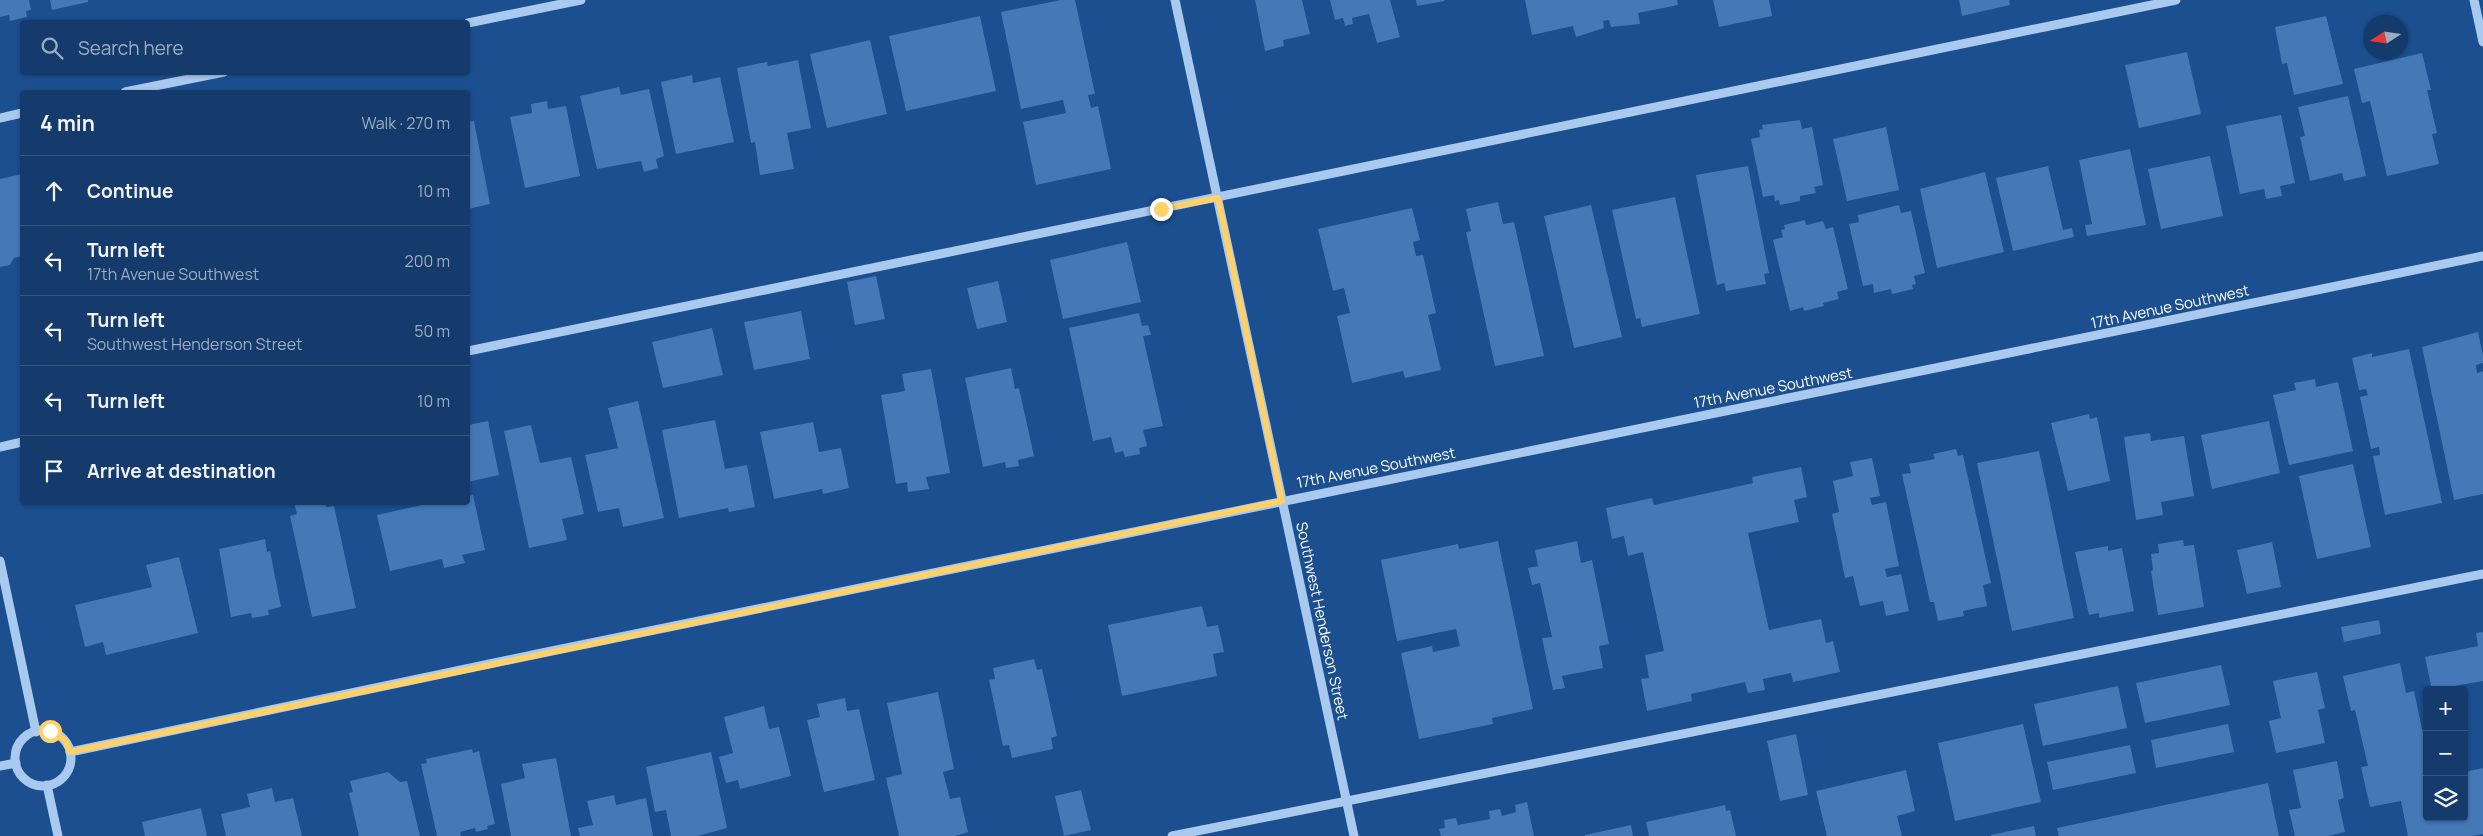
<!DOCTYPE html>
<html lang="en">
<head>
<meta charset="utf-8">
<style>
	body { margin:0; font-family:Manrope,sans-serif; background:#214673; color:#f1f3f6 }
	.controls { position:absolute; right:15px; bottom:15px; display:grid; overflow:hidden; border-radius:5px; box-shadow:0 1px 4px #0004 }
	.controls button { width:45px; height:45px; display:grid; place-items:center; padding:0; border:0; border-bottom:1px solid #33557e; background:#143b6b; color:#f1f3f6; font:25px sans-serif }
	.compass { position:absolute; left:2363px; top:15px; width:45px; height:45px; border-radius:50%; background:#143b6b; box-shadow:0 1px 4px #0004; rotate:258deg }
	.stop { position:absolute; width:15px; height:15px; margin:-11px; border:4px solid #ffd166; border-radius:50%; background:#fff }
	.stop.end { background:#ffd166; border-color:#fff; box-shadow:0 1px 5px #0008 }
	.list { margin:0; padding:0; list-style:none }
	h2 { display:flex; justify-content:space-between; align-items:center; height:65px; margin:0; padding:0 20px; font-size:21px }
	h2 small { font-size:16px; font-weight:400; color:#9dadc1 }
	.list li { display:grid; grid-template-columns:32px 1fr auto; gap:15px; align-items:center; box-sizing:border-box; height:70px; padding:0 20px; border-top:1px solid #33557e }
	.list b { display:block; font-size:19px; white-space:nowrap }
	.list p { margin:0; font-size:16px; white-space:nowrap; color:#9dadc1 }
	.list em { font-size:16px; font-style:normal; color:#9dadc1 }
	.icon { flex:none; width:28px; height:28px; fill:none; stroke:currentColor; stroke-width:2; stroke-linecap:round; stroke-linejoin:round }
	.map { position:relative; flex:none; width:2483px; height:836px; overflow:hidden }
	.search { position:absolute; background:#143b6b; box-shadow:0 1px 4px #0004; left:20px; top:20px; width:450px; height:55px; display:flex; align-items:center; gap:12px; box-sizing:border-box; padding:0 18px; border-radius:5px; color:#9dadc1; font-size:19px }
	.panel { position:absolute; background:#143b6b; box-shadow:0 1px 4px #0004; left:20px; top:90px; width:450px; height:415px; border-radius:5px }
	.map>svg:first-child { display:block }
</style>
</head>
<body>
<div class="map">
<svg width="2483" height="836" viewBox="0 0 2483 836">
	<rect width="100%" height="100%" fill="#1b4f8f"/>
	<g fill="#4478b7">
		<polygon points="0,0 29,0 31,10 26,11 27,17 10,21 9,15 0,17"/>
		<polygon points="50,0 88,0 88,2 52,10"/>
		<polygon points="1061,0 1075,0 1095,94 1088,95 1091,108 1098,106 1111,169 1036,185 1023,122 1066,113 1063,100 1021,109 1001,12"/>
		<polygon points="1255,0 1302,0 1310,34 1283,40 1284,46 1265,51"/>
		<polygon points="1330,0 1390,0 1400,37 1377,43 1369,14 1352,18 1353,24 1345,26 1343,18 1335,20"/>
		<polygon points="1416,0 1444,0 1445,1 1417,6"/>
		<polygon points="1525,0 1677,0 1678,5 1638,13 1640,24 1611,27 1609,20 1603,21 1604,28 1576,37 1573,26 1532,35"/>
		<polygon points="1713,0 1769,0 1772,16 1719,27"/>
		<polygon points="1959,0 2009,0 2010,5 1962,16"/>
		<polygon points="980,16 996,91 906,111 889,36"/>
		<polygon points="2326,16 2343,84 2294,95 2287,63 2282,64 2275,27"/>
		<polygon points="870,40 887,114 827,128 810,54"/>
		<polygon points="2187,52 2201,114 2139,128 2125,65"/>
		<polygon points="2422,53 2431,90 2427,90 2437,133 2432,134 2439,164 2387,176 2370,101 2362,103 2354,69"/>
		<polygon points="798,60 811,128 787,133 794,169 760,175 755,142 751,143 737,68 767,62 768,66"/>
		<polygon points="692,75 693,83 720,77 734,142 676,154 661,82"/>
		<polygon points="619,87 621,95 649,89 664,156 656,159 658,168 644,172 641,161 597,169 580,96"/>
		<polygon points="2348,96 2366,176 2344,181 2342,173 2310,181 2300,137 2305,136 2298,107"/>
		<polygon points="547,101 548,109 566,106 580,176 525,188 510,117 532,113 531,104"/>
		<polygon points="2281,115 2295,183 2280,186 2282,196 2266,199 2264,189 2240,194 2226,126"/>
		<polygon points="1800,120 1802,129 1812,127 1823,185 1814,187 1816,193 1800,196 1800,201 1780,205 1779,200 1775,201 1774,195 1763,197 1751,139 1760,137 1759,130 1763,129 1762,125"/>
		<polygon points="474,121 490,204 468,209 468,122"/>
		<polygon points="1886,127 1899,190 1847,201 1833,139"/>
		<polygon points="2130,149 2146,225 2087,236 2085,225 2092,224 2079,160"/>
		<polygon points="2210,156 2223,216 2161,229 2148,169"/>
		<polygon points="1748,166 1769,273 1764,274 1766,284 1726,291 1724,283 1717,285 1696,175"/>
		<polygon points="2048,166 2063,230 2072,228 2074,237 2013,251 1996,178"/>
		<polygon points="1985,172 2004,252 1937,268 1920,189"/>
		<polygon points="22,174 22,256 14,258 10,265 0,267 0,179"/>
		<polygon points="1675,197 1700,314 1642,327 1640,318 1636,319 1612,210"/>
		<polygon points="1498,202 1503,224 1514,222 1544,356 1495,366 1466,232 1471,231 1466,209"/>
		<polygon points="1591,205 1622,337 1574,348 1544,216"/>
		<polygon points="1899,205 1901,213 1911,211 1925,273 1914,276 1916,284 1912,285 1913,289 1892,294 1891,289 1874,293 1873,284 1863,286 1849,224 1859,222 1858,215"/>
		<polygon points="1412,208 1420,240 1413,242 1416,256 1423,255 1436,313 1428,315 1441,370 1405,378 1403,371 1352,383 1337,316 1350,313 1344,288 1333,291 1318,229"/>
		<polygon points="1805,220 1806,225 1823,221 1826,229 1833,227 1848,289 1837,292 1839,299 1823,303 1824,306 1804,311 1803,307 1790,311 1773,240 1783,237 1781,230 1785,229 1784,225"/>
		<polygon points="1127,242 1141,302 1063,319 1050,260"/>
		<polygon points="876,276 885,319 855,325 847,282"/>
		<polygon points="998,281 1007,322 977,329 967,288"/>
		<polygon points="801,311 810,359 754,370 744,322"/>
		<polygon points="1139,313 1142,326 1148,325 1151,335 1143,336 1163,426 1143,430 1147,446 1139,448 1140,454 1125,457 1123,451 1115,453 1111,437 1093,441 1069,328"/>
		<polygon points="712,328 723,375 663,388 652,342"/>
		<polygon points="2478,332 2483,356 2483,363 2476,365 2477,373 2483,371 2483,494 2454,500 2422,347"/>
		<polygon points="2409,349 2442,503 2385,515 2373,456 2380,455 2379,447 2371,449 2360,397 2368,395 2366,389 2359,390 2352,358 2372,353 2372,357"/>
		<polygon points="1011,368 1015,389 1019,388 1034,456 1018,460 1019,466 1006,468 1005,462 983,467 965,378"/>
		<polygon points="931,369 950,473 926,477 929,489 908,492 907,482 896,484 881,395 905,391 902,374"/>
		<polygon points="2315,379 2316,387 2338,382 2353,451 2289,465 2273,395 2296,390 2294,383"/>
		<polygon points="638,401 664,518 623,527 619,508 598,512 585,455 618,448 608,408"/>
		<polygon points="2089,414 2090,419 2097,417 2110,481 2068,491 2051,423"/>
		<polygon points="715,420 725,469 747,465 755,507 729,512 728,508 679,518 662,430"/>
		<polygon points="488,421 499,475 468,482 468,425"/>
		<polygon points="2269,421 2280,473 2212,489 2201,435"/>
		<polygon points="813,422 819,452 841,448 849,488 823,494 822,489 774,499 760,432"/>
		<polygon points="531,425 540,463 571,457 584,514 562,519 567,540 529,548 504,431"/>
		<polygon points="2150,433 2151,441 2184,436 2194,496 2161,502 2163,515 2136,520 2124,437"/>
		<polygon points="1956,449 1958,456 1963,455 1991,583 1983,585 1987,606 1963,611 1964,616 1938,621 1934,602 1930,602 1902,474 1911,473 1909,464 1935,459 1933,454"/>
		<polygon points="2039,451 2074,618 2012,631 1977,463"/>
		<polygon points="1872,458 1880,496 1870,498 1872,505 1886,502 1899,566 1885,569 1887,577 1901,574 1909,611 1886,616 1883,601 1860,606 1853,576 1845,578 1832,514 1839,512 1833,481 1853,476 1850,462"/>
		<polygon points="2353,464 2371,547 2317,559 2299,476"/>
		<polygon points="1801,467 1807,497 1794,500 1799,522 1748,533 1769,630 1821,619 1826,643 1833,641 1840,672 1793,682 1791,673 1763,679 1765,690 1748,693 1745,682 1691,694 1692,701 1647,711 1641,679 1649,678 1645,655 1664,651 1643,552 1628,556 1624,536 1612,539 1606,508 1652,498 1654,505 1753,483 1752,477"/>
		<polygon points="473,495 485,550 462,555 465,563 444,568 442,559 390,571 377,515 422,505 421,502 468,502 468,496"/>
		<polygon points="294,502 325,502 326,507 334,506 356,608 312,617 290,516 297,514"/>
		<polygon points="265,539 267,552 270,551 281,607 268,610 269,615 252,618 251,613 231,617 219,549"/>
		<polygon points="2183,540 2184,546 2194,545 2204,607 2158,615 2151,571 2153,570 2151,554 2159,553 2158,544"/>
		<polygon points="1498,541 1533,709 1492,718 1493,724 1419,739 1401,653 1432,646 1433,652 1460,646 1456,629 1397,641 1381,560 1458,544 1459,549"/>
		<polygon points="1577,541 1581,563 1592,560 1609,644 1599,646 1603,668 1562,676 1565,688 1553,690 1542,638 1552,637 1540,583 1532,585 1528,568 1538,566 1535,550"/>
		<polygon points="2272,542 2281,587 2247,594 2237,550"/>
		<polygon points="2108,546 2108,551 2122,548 2134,611 2099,618 2099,613 2089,615 2075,552"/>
		<polygon points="179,557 198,633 106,655 103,642 85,647 75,605 152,587 146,565"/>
		<polygon points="1202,606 1207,627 1218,625 1224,652 1213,654 1217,676 1122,696 1108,625"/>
		<polygon points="2379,620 2381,634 2344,642 2341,627"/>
		<polygon points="2483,632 2483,681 2432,690 2425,657 2478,646 2476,633"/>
		<polygon points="1034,659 1037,670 1042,669 1057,736 1051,738 1053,749 1012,758 1009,745 1003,746 989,680 995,679 993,668"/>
		<polygon points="2400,663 2406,693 2414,691 2427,753 2427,757 2423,758 2427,773 2427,817 2464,817 2464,772 2483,768 2483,834 2472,836 2408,836 2401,801 2370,807 2361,767 2368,766 2355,710 2351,711 2343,676"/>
		<polygon points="2221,665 2230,705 2145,723 2136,683"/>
		<polygon points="2317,672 2325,708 2318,710 2325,743 2276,753 2269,721 2281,718 2273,681"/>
		<polygon points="2118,686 2127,728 2043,746 2034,704"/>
		<polygon points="938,692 954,769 943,772 950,799 960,797 968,832 955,836 899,836 886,778 902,774 887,703"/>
		<polygon points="845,698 847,711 859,709 875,780 824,792 807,720 820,717 817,704"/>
		<polygon points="764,706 769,729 779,727 791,776 740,789 738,780 726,783 719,757 733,753 724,717"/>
		<polygon points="2023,724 2041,802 1955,821 1938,743"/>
		<polygon points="2228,724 2234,752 2156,768 2151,740"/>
		<polygon points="1796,734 1808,795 1780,801 1767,741"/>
		<polygon points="2130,745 2136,773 2053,790 2047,762"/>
		<polygon points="472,749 473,753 479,751 495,824 487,826 488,829 476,832 475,828 460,832 461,836 437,836 421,764 427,763 426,759"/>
		<polygon points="711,752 727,828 698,836 671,836 666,810 655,812 646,767"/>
		<polygon points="556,758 571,836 511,836 501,784 525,778 522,764"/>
		<polygon points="2337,761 2344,798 2338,800 2345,832 2328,836 2295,836 2289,810 2301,808 2293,770"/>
		<polygon points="1906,770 1915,811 1897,816 1902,836 1827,836 1816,791"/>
		<polygon points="388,772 400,782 407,781 420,836 359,836 349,793 353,792 350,781"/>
		<polygon points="2268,783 2279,836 2059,836 2057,828"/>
		<polygon points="272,788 275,802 293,798 302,836 226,836 221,814 250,807 247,794"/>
		<polygon points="1081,790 1091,830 1064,836 1055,796"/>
		<polygon points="614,795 616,805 646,798 653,836 580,836 578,828 593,825 587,801"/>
		<polygon points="1527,802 1534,836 1441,836 1439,829 1445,828 1444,820 1456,818 1458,825 1490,819 1489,811 1500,809 1502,816 1516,812 1515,805"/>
		<polygon points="1725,805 1726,811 1730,810 1736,836 1649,836 1646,822"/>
		<polygon points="201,808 207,836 145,836 142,822"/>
		<polygon points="1631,825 1633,836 1585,836 1585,835"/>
		<polygon points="2034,826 2036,836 1991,836 1991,835"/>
	</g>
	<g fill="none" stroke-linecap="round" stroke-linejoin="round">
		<g stroke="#a9c9ee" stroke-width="9">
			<polyline points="1175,0 1354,836"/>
			<polyline points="2474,0 2483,42"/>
			<polyline points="468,23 581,0"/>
			<polyline points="125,92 224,72"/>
			<polyline points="0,118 22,113"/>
			<polyline points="468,351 2176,0"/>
			<polyline points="0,447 22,442"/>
			<polyline points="0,561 36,732"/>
			<circle cx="43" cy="758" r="28"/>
			<polyline points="70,752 542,653 2483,256"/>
			<polyline points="0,766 16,763"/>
			<polyline points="47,785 58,836"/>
			<polyline points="1172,836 2483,574"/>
		</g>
	</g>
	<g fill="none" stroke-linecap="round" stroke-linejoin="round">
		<polyline stroke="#ffd166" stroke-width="6" points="50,731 65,740 70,752 1282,501 1218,198 1161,209"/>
	</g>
	<g text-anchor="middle" stroke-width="4" stroke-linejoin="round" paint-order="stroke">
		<g font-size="15" fill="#fff" stroke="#1b4f8f">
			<text transform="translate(2170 307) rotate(-12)" y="5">17th Avenue Southwest</text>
			<text transform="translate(1773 388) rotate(-11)" y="5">17th Avenue Southwest</text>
			<text transform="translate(1376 468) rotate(-11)" y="5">17th Avenue Southwest</text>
			<text transform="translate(1322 621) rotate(78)" y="5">Southwest Henderson Street</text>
		</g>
	</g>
</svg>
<div class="controls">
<button>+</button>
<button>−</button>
<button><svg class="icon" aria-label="layers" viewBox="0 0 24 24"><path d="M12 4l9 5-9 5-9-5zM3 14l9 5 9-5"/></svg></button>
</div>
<svg class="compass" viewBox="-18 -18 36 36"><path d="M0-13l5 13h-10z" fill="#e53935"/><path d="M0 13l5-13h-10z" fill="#9dadc1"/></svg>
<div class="stop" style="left:50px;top:731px"></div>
<div class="stop end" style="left:1161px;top:209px"></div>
<div class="search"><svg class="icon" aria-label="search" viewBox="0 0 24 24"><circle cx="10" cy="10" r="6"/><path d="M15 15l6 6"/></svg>Search here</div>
<section class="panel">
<h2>4 min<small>Walk · 270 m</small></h2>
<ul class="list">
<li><svg class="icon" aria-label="ahead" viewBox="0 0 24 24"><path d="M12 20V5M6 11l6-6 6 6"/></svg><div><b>Continue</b></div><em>10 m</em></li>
<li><svg class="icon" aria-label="left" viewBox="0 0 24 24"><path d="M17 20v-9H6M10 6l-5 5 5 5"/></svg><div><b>Turn left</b><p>17th Avenue Southwest</p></div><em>200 m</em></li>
<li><svg class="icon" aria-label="left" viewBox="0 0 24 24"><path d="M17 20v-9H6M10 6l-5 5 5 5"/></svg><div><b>Turn left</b><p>Southwest Henderson Street</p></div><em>50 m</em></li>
<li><svg class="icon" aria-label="left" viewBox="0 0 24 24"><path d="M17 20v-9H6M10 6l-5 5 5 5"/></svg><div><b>Turn left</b></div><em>10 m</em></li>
<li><svg class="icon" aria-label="arrive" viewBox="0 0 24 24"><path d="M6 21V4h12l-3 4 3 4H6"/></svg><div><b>Arrive at destination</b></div></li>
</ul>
</section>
</div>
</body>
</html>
